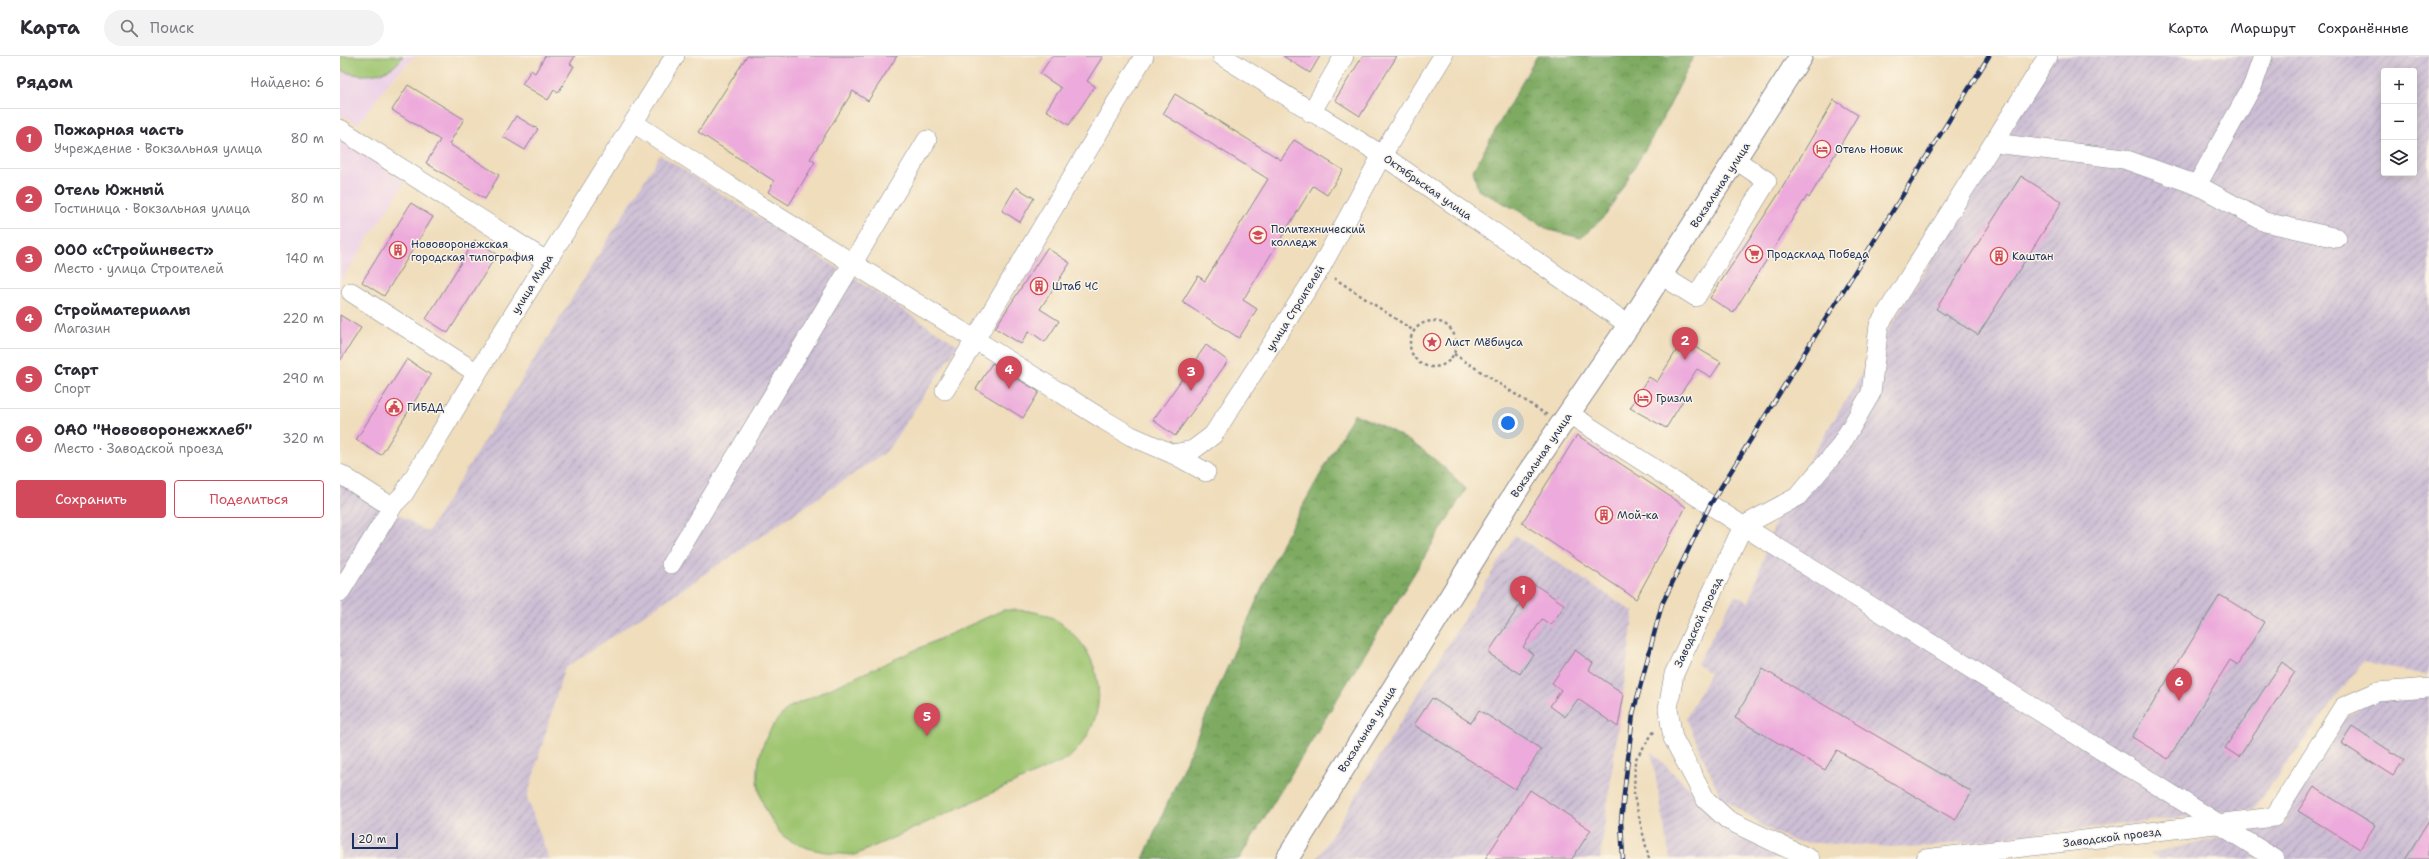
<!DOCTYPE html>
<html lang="ru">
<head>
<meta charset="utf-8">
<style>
	body { margin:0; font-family:"Shantell Sans",sans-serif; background:#f2f2f3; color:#2b2b33 }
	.controls { position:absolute; right:12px; top:12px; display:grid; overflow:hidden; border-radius:4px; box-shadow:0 2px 10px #0003 }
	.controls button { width:36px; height:36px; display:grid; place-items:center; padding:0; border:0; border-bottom:1px solid #e1e1e2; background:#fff; color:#2b2b33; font:20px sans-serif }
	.scale { position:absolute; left:12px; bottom:10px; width:46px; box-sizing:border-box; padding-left:4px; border:2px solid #1b2f5e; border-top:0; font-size:11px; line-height:14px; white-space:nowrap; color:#1b2f5e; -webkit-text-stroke:3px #fcf5e5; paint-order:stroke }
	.you { position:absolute; left:1168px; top:367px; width:14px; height:14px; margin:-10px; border:3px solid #fff; border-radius:50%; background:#1a73e8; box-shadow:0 0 0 6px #1a73e833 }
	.badge { display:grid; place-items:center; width:26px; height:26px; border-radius:50%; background:#d1495b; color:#fff; font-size:13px; font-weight:700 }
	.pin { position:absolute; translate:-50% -33px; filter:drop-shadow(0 1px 2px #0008) }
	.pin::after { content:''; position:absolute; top:21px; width:14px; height:12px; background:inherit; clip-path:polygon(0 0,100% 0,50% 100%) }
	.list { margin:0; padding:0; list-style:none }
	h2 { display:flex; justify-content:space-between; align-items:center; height:52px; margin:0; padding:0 16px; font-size:17px }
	h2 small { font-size:13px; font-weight:400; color:#7c7c81 }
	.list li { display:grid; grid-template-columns:26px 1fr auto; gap:12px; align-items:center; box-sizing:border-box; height:60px; padding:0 16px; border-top:1px solid #e1e1e2 }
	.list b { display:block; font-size:15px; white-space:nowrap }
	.list p { margin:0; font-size:13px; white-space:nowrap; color:#7c7c81 }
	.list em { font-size:13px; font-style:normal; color:#7c7c81 }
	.actions { display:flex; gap:8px; padding:12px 16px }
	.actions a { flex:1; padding:9px 0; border:1px solid #d1495b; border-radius:4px; text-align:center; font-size:14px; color:#d1495b }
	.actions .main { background:#d1495b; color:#fff }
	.icon { flex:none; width:22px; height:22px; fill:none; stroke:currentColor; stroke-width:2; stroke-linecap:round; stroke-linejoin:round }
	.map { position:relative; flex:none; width:2089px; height:803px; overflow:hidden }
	header { display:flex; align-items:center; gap:24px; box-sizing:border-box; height:56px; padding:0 20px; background:#fff; border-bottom:1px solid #e1e1e2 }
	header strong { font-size:19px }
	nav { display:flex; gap:22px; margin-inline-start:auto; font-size:14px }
	.search { width:280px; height:36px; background:#f2f2f3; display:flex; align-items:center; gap:10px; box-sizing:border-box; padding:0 14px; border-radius:22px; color:#7c7c81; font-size:15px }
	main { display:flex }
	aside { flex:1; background:#fff }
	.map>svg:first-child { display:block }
</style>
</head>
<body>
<header>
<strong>Карта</strong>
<div class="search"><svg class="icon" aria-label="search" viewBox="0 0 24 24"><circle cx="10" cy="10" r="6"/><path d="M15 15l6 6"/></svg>Поиск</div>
<nav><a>Карта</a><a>Маршрут</a><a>Сохранённые</a></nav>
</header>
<main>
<aside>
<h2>Рядом<small>Найдено: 6</small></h2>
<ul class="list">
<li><span class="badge">1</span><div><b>Пожарная часть</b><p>Учреждение · Вокзальная улица</p></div><em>80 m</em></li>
<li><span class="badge">2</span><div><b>Отель Южный</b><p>Гостиница · Вокзальная улица</p></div><em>80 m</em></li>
<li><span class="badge">3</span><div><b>ООО «Стройинвест»</b><p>Место · улица Строителей</p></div><em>140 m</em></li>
<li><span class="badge">4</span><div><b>Стройматериалы</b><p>Магазин</p></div><em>220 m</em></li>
<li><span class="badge">5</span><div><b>Старт</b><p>Спорт</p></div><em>290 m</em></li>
<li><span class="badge">6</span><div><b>ОАО &quot;Нововоронежхлеб&quot;</b><p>Место · Заводской проезд</p></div><em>320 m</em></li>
</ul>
<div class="actions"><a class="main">Сохранить</a><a>Поделиться</a></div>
</aside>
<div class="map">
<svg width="2089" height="803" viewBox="0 0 2089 803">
	<defs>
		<pattern id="industrial-furrows" width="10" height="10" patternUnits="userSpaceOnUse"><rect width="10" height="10" fill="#ccbed4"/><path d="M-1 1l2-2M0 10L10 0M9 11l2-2" fill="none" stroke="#a59baf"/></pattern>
		<pattern id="forest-crowns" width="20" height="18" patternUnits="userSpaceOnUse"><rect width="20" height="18" fill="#7eaa62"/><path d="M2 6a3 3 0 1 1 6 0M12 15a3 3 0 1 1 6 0" fill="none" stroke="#668b54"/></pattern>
	</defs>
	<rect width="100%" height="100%" fill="#fcf5e5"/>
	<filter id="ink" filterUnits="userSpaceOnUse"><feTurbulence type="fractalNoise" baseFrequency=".025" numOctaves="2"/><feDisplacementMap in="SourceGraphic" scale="8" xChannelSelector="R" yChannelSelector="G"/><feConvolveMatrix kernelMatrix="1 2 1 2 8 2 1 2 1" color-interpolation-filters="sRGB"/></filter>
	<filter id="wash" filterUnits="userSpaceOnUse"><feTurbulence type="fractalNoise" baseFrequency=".012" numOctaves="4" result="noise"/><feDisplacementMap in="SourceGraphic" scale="16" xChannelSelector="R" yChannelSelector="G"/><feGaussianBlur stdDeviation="0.9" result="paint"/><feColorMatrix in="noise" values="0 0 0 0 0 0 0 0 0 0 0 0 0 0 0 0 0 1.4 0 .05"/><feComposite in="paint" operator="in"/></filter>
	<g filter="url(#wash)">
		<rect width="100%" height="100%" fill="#efddbb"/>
		<g fill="#edd0e8">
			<polygon points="0,0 75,0 51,24 18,68 0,57"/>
			<polygon points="0,85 65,126 0,226"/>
		</g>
		<g fill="url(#industrial-furrows)" fill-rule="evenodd">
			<path d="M 1715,0 L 2089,0 L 2089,620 L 2023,605 L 1913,753 L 1574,792 L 1456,786 L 1426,772 L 1380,740 L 1346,662 L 1370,618 L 1357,608 L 1395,539 L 1409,546 L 1439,454 ZM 2044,15 L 2074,15 L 2074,117 L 2044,117 Z"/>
			<polygon points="320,99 618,289 546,396 224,613 187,742 209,803 0,803 0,423 88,476"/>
			<polygon points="1175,479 1294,556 1260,803 977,803"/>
			<polygon points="2089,639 2089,803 1819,803 1810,797 1944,768 1951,746 2002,666 2028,645"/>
			<polygon points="1311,695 1382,765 1450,803 1330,803"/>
		</g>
		<g fill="url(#forest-crowns)" stroke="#4c6c60">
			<polygon points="1197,0 1354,0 1322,65 1266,159 1241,182 1209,174 1179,155 1138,134 1133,114"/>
			<path d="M 1014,358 C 1062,377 1091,396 1126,433 L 899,803 L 803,803 L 942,487 Z"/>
		</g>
		<g fill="#9ec56f" stroke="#5c7a66">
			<path d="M 0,0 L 63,0 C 51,21 20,23 0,14 Z"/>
			<path d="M 663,554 C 679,554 694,554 708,560 C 719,564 727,572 735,580 C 762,607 767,654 743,686 C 739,692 734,697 729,702 L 515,799 C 492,798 460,794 442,779 C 438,775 434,768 431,763 C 407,727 417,678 450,651 Z"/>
		</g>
		<g id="blocks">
			<g fill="#edaadc">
				<polygon points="205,0 235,0 230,8 234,10 218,37 214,34 208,44 182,28 191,14 195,17"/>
				<polygon points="407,0 557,0 528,45 513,35 470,103 475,106 449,149 428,136 434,125 358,76"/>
				<polygon points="712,0 763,0 747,25 755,30 729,69 706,54 721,32 700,18"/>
				<polygon points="943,0 980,0 970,17"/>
				<polygon points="1023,0 1057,0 1020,60 995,44"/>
				<polygon points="68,29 124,63 109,88 159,119 145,143 86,107 100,84 52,54"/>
				<polygon points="835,38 941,104 954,84 1003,114 987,139 973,130 903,244 917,253 899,282 842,246 858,220 865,225 928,123 823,58"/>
				<polygon points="1494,44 1518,59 1469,142 1467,140 1393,257 1370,242 1438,139"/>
				<polygon points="176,60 198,73 185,94 163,81"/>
				<polygon points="1681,120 1722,146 1638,279 1596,253"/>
				<polygon points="676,131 694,142 680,166 662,155"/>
				<polygon points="71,147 93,161 44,240 22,226"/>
				<polygon points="135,184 157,198 108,277 86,263"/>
				<polygon points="707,192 730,207 700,253 719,265 705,286 689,275 681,288 655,272"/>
				<polygon points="0,259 21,272 0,305"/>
				<polygon points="1343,284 1381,306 1371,321 1357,313 1339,340 1344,343 1326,372 1290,352 1309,321 1317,326"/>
				<polygon points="866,289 888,305 835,380 813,364"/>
				<polygon points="67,303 91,319 41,399 16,384"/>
				<polygon points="652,307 699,336 683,362 636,333"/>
				<polygon points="1237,379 1346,451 1296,543 1182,467"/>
				<polygon points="1194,528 1225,549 1211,569 1202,563 1183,591 1193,598 1180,618 1148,597"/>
				<polygon points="1880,539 1924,566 1898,609 1890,604 1828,703 1792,681"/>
				<polygon points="1235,594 1253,607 1249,614 1284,638 1278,671 1238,643 1225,661 1210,650 1221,634 1212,627"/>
				<polygon points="1942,606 1955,616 1899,701 1885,692"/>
				<polygon points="1423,613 1632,736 1615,764 1497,694 1485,714 1395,662"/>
				<polygon points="1092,642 1131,667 1139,654 1201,693 1175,733 1074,669"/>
				<polygon points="2012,670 2064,704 2053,720 2001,687"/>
				<polygon points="1974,731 2035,769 2020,793 1958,755"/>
				<polygon points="1190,734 1251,774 1232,803 1145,803"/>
				<polygon points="2089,764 2089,803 2065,803"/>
			</g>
		</g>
	</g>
	<g filter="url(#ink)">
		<use href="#blocks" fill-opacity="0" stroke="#85868c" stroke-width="1"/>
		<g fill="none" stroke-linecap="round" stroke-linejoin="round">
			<defs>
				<g id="minor">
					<polyline points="882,0 1042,99 1289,269"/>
					<polyline points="971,57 1004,0"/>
					<polyline points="294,67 416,147 764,364 791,380 833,398 866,416"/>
					<polyline points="0,73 206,205"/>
					<polyline points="1654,87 1784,103 1857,129 1913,29 1923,0"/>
					<polyline points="1857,129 1925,166 1997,182"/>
					<polyline points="1321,219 1356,241 1427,125 1396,104"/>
					<polyline points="11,236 137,317"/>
					<polyline points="605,334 804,0"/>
					<polyline points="1228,357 1403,470 1334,618 1328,653 1333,682 1366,744 1388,764 1470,803"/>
					<polyline points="833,398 853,394 873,379 980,213 1042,99 1103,0"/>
					<polyline points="0,418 44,446 54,448 63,439 137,317 335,0"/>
					<polyline points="1403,470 1935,803"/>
					<polyline points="1403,470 1457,441 1499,392 1531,337 1539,269 1708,0"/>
					<polyline points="331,508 587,84"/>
					<polyline points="0,536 54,448"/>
					<polyline points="1585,803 1934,761 2003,651 2037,636 2089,632"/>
				</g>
				<polyline id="major" points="947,803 1180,429 1289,269 1461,0"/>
			</defs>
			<use href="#minor" stroke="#85868c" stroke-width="20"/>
			<use href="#major" stroke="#85868c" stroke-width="24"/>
			<g stroke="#85868c" stroke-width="2.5" stroke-dasharray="3 3" stroke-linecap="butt">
				<polyline points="994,222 1074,275"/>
				<circle cx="1093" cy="288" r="23"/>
				<polyline points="1114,298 1207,359"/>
				<polyline points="1309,803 1294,740 1295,704 1315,674"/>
			</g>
			<use href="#minor" stroke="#fff" stroke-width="19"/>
			<use href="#major" stroke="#fff" stroke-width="22"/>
			<defs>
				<polyline id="rail" points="1283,803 1281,765 1293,658 1322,548 1370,449 1649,0"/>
			</defs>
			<use href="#rail" stroke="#1b2f5e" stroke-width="4.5"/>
			<use href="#rail" stroke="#fcf5e5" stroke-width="3" stroke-dasharray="9" stroke-linecap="butt"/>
		</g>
	</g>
	<defs>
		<symbol id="hotel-ring" viewBox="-11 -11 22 22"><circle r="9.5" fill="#fcf5e5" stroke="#d1495b" stroke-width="1.5"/><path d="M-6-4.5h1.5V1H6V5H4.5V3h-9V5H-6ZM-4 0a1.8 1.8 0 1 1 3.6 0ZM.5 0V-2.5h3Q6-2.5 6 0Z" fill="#d1495b"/></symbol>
		<symbol id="university-ring" viewBox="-11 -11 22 22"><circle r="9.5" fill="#fcf5e5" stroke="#d1495b" stroke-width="1.5"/><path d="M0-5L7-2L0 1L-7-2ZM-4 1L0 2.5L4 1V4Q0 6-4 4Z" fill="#d1495b"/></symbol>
		<symbol id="building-ring" viewBox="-11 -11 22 22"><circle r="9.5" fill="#fcf5e5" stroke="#d1495b" stroke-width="1.5"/><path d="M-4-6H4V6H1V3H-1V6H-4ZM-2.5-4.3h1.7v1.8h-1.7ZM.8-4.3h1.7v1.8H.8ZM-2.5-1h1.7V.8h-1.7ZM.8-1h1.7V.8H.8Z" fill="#d1495b"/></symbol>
		<symbol id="supermarket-ring" viewBox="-11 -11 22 22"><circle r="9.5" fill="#fcf5e5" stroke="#d1495b" stroke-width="1.5"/><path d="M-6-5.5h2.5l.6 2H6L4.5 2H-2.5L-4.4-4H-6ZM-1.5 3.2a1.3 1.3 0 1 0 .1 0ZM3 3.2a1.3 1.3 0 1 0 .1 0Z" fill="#d1495b"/></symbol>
		<symbol id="sight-ring" viewBox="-11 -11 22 22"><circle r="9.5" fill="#fcf5e5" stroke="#d1495b" stroke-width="1.5"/><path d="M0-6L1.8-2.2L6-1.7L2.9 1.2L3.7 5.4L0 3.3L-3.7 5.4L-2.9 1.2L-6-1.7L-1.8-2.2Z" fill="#d1495b"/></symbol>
		<symbol id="civic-ring" viewBox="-11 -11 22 22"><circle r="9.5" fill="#fcf5e5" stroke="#d1495b" stroke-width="1.5"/><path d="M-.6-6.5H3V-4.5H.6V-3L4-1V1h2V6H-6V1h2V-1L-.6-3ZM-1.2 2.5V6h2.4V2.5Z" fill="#d1495b"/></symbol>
	</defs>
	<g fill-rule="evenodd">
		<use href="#hotel-ring" x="1472" y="83" width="20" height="20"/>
		<use href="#university-ring" x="908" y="169" width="20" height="20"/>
		<use href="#building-ring" x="48" y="184" width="20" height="20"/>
		<use href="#supermarket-ring" x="1404" y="188" width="20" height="20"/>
		<use href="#building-ring" x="1649" y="190" width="20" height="20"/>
		<use href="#building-ring" x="689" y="220" width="20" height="20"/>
		<use href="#sight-ring" x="1082" y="276" width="20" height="20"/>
		<use href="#hotel-ring" x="1293" y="332" width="20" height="20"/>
		<use href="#civic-ring" x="44" y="341" width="20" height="20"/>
		<use href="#building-ring" x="1254" y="449" width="20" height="20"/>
	</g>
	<g text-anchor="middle" stroke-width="3" stroke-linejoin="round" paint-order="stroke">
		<g font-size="11" fill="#1b2f5e" stroke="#fcf5e5" text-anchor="start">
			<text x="1495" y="97">Отель Новик</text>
			<text x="931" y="177">Политехнический<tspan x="931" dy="13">колледж</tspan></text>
			<text x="71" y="192">Нововоронежская<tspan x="71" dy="13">городская типография</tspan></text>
			<text x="1427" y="202">Продсклад Победа</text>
			<text x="1672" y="204">Каштан</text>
			<text x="712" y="234">Штаб ЧС</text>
			<text x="1105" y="290">Лист Мёбиуса</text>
			<text x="1316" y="346">Гризли</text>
			<text x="67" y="355">ГИБДД</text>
			<text x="1277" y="463">Мой-ка</text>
		</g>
		<g font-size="11" fill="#1b2f5e" stroke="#fcf5e5">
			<text transform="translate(1380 129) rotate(-57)" y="4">Вокзальная улица</text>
			<text transform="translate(1088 131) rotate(35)" y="4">Октябрьская улица</text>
			<text transform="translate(192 228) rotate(-58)" y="4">улица Мира</text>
			<text transform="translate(955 252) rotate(-58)" y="4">улица Строителей</text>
			<text transform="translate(1201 399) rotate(-56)" y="4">Вокзальная улица</text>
			<text transform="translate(1358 566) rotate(-65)" y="4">Заводской проезд</text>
			<text transform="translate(1027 673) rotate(-58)" y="4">Вокзальная улица</text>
			<text transform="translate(1772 781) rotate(-7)" y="4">Заводской проезд</text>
		</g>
	</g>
</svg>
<div class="controls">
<button>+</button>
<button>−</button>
<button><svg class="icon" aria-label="layers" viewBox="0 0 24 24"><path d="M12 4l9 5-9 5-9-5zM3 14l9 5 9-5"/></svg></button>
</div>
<div class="scale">20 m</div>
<div class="you"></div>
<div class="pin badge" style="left:1183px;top:553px">1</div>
<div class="pin badge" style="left:1345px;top:304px">2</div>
<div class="pin badge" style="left:851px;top:335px">3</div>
<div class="pin badge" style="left:669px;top:333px">4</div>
<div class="pin badge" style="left:587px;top:680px">5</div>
<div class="pin badge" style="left:1839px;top:645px">6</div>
</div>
</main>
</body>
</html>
